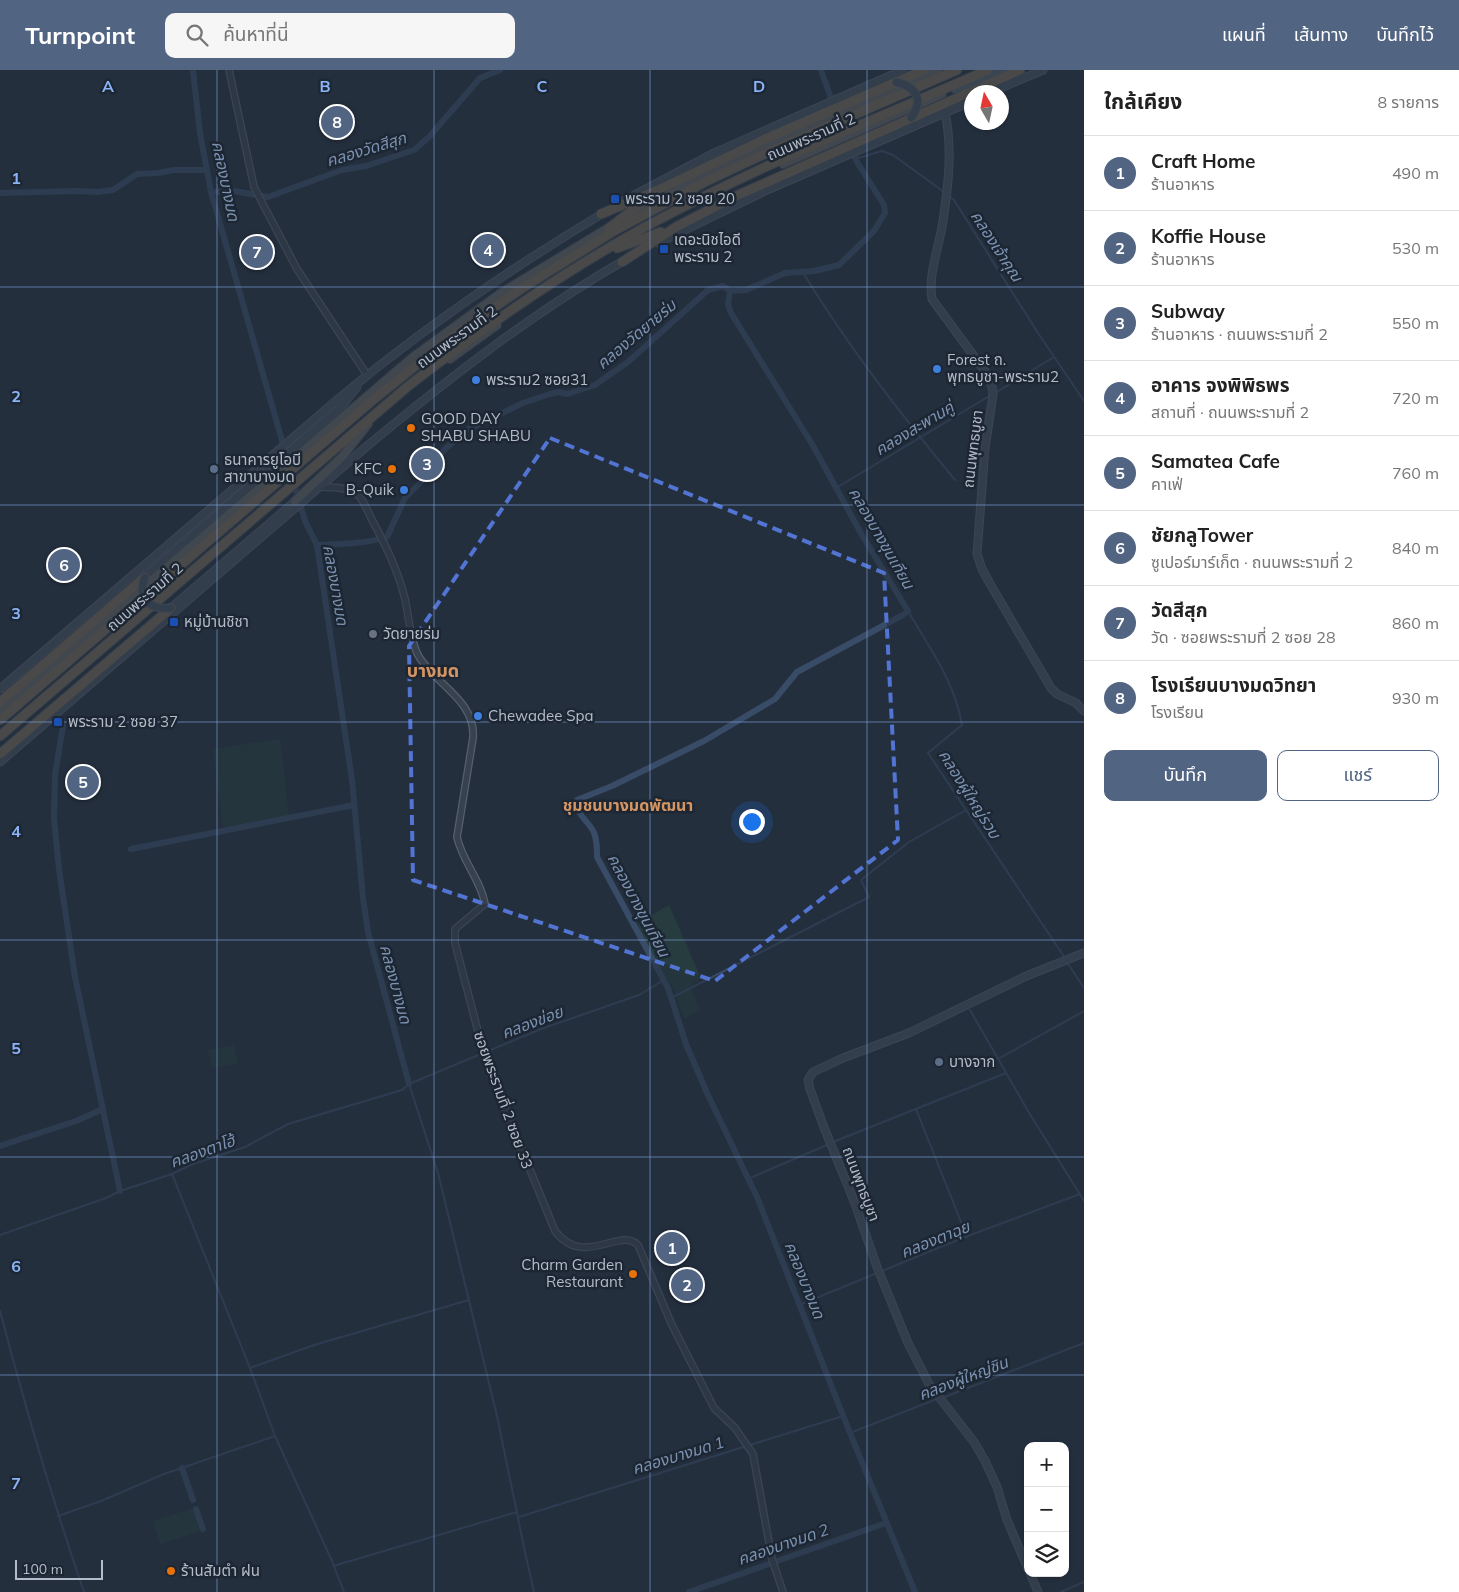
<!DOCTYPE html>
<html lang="th">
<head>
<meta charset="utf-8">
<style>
	body { margin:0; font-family:Mulish,"Noto Sans Thai",sans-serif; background:#f6f6f6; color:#222 }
	.controls { position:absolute; right:15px; bottom:15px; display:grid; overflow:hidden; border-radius:10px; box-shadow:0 1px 4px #0004 }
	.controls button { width:45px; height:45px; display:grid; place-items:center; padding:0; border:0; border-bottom:1px solid #e0e0e0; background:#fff; color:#222; font:25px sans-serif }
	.compass { position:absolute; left:964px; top:15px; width:45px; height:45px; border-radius:50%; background:#fff; box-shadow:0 1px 4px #0004; rotate:351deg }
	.scale { position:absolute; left:15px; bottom:12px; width:88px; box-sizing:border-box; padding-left:5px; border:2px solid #b4bcc9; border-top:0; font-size:14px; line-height:18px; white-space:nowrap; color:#b4bcc9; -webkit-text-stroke:4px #1d2633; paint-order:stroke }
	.you { position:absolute; left:751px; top:751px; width:18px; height:18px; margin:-12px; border:4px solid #fff; border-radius:50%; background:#1a73e8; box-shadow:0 0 0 8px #1a73e833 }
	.badge { display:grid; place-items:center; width:32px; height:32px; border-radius:50%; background:#516482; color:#fff; font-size:16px; font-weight:700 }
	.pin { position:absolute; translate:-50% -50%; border:2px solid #fff; box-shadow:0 1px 5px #0006 }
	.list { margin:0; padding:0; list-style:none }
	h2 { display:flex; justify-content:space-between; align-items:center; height:65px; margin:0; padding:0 20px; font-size:21px }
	h2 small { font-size:16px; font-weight:400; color:#767676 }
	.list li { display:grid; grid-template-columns:32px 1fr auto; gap:15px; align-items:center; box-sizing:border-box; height:75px; padding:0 20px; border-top:1px solid #e0e0e0 }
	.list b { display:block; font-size:19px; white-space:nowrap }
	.list p { margin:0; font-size:16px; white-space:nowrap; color:#767676 }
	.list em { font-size:16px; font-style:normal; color:#767676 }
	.actions { display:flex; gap:10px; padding:15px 20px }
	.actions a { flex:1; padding:11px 0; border:1px solid #516482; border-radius:10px; text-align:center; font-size:18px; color:#516482 }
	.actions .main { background:#516482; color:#fff }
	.icon { flex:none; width:28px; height:28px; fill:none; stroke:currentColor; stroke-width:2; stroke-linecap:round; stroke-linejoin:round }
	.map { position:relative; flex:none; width:1084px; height:1522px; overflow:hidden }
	header { display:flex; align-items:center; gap:30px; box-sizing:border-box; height:70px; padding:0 25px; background:#516482; color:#fff }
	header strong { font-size:24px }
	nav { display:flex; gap:28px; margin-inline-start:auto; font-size:18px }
	.search { width:350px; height:45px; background:#f6f6f6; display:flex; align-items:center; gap:12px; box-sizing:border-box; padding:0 18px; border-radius:10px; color:#767676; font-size:19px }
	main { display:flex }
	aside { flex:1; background:#fff }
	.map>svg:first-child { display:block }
</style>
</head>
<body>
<header>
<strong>Turnpoint</strong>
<div class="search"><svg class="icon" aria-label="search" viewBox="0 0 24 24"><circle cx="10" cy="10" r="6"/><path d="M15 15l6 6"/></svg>ค้นหาที่นี่</div>
<nav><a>แผนที่</a><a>เส้นทาง</a><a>บันทึกไว้</a></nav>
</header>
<main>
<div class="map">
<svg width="1084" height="1522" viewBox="0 0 1084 1522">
	<rect width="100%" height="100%" fill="#242f3e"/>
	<g fill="#263c3f">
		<polygon points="280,669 289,746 223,758 213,679"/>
		<polygon points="669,835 701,908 690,916 700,940 684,949 673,917 665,907 639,860 638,853"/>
		<polygon points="234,975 238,993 212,998 208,980"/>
		<polygon points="194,1438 201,1461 160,1474 153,1451"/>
	</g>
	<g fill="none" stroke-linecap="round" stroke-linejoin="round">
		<g stroke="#394c67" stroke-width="2">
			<polyline points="855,89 882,81 893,85 944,122"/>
			<polyline points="949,126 954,130 1038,263 1084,331"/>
			<path d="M 802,201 C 847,275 900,343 955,410"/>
			<polyline points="995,323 1054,287"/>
			<polyline points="836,418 991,325"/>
			<path d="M 908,541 C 929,577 955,612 962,655 L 928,683 L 1065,888"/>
			<polyline points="1067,892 1084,918"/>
			<polyline points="671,928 869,827 861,810 909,772 966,740"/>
			<polyline points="970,940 1028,1041 1084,1131"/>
			<polyline points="998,989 1084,941"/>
			<polyline points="409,1014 438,1103 497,1346 525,1482 534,1522"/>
			<polyline points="916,1039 967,1167"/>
			<polyline points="833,1072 1006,1003"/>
			<polyline points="748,1109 829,1074"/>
			<polyline points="0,1165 106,1128 120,1121 172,1104 193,1094 245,1077 288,1054 402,1020 409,1014 541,959 639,925 664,910"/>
			<polyline points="799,1235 960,1169 1080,1124"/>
			<path d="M 0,1241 C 25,1336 52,1429 84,1522"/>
			<polyline points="250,1298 314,1275 469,1230"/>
			<polyline points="942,1328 1084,1273"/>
			<polyline points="850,1363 937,1329"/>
			<polyline points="275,1366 332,1491 344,1522"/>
			<polyline points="58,1446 101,1431 164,1404 275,1366 250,1298 172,1104"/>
			<polyline points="519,1447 843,1346"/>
			<polyline points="333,1496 517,1442"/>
			<polyline points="1061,1522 1084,1512"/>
		</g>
		<g stroke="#394c67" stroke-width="6">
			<polyline points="193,0 200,63 211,122 305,451 317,475 352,710 363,828 368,862 409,1014"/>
			<polyline points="821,0 833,34"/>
			<path d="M 838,48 L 857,92 L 884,135 L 885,143 L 874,161 L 839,195 L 814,201 L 785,203 L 746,220 L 730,221 L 728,234 L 731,243 L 812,374 L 862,465 L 908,541 L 903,545 L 797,602 L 775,629 L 704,671 L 612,716 L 577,730 C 579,749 583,745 592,759 C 597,766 597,778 597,787 L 668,918 L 686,974 L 707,1023 L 757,1127 L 846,1353 L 915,1522"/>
			<polyline points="211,122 234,121 268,127 342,100 366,96 414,80 429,67 480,8 500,0"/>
			<polyline points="0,123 78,121 97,122 113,120 137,104 158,103 174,100 206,100"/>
			<path d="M 317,475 C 341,474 364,474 387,467 L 405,428 L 424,409 L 444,380 L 465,361 L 523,333 L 550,324 L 558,322 L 567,324 L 595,315 L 628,292 L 708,220 L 723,216 L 730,221"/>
			<polyline points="63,656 55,705 54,748 59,799 75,907 120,1121"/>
			<polyline points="131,779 354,735"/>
			<polyline points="0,1076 76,1051 103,1039"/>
			<polyline points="182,1398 193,1430"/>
			<polyline points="196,1439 203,1459"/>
			<polyline points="689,1522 886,1453"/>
		</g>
		<defs>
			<g id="tertiary">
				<polyline points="229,0 254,117 297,199 367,305"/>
				<path d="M 321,417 C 331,417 349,417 358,425 C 363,430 368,441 371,448 C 385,474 398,500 405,529 C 409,547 410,569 418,585 C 435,615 476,630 473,668 L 457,767 C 462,791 481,810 485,834 L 455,859 L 455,873 L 486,992 L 555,1161 C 584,1199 620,1156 638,1175 L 672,1255 L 714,1338 L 735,1358 L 753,1384 L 772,1489 L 783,1522"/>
			</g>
			<g id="secondary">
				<polyline points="991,22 1043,0"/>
				<path d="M 945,42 C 953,80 948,119 942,157 C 938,180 928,206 932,229 L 987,304 L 992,317 L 993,325 L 985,378 L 977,484 L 982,499 L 989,512 L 1051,618 L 1057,624 L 1076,633 L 1084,641"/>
				<polyline points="625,130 714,83 903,0"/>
				<polyline points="658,173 767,120 972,31"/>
				<polyline points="145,507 341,337 357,317"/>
				<polyline points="171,538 299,428"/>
				<path d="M 0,619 L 337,330 C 421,260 511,198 605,142"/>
				<path d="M 0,692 L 366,377 C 448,309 532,243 625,190"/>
				<polyline points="1028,1499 1007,1450 997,1417 985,1391 974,1372 929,1314 908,1273 877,1197 854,1131 823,1055 810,1019 808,1010 813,1002 843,988 909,963 1024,907 1084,883"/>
				<polyline points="1030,1503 1038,1522"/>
			</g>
			<polyline id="primary" points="955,19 1004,0"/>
			<g id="trunk">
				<polyline points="783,94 942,24"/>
				<polyline points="630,146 697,109 796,61 938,0"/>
				<polyline points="450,289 497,255"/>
				<polyline points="295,431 342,387 368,354"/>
				<polyline points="0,640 413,287 501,223 613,155"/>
			</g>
			<g id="motorway">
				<polyline points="601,144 658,120 765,69 924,0"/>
				<polyline points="609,158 648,128"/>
				<polyline points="617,178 661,162"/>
				<polyline points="622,192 676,157 736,126 1020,0"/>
				<polyline points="0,632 145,507"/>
				<polyline points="0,650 373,330 449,269 521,219 614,161 707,111 771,81 957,0"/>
				<path d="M 0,666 L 407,317 C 482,258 560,204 645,157 C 755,97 873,50 988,0"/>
				<polyline points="0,684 171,538"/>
			</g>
		</defs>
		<use href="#tertiary" stroke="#565f6c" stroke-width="8"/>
		<use href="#secondary" stroke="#565f6c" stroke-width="9"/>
		<use href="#primary" stroke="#414a57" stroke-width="10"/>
		<use href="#trunk" stroke="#434c59" stroke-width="10"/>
		<use href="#motorway" stroke="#434c59" stroke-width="11"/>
		<use href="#tertiary" stroke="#38414e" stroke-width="5.5"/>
		<use href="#secondary" stroke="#465061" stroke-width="7"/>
		<use href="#primary" stroke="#56606e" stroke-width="8"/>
		<use href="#trunk" stroke="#656462" stroke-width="8"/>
		<use href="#motorway" stroke="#746855" stroke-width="9"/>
		<defs>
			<g id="secondary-bridge">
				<path d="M 896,12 C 917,17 924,30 911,48"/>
				<path d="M 145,507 C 137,529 149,540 171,538"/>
			</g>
		</defs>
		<use href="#secondary-bridge" stroke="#565f6c" stroke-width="9" stroke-linecap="butt"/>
		<use href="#secondary-bridge" stroke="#465061" stroke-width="7"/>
	</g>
	<path d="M0 0H1084V1522H0ZM 550,368 L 884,503 L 898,770 L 715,911 L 413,810 L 409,576 Z" fill="#242f3e" fill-opacity=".55" fill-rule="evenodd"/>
	<path fill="none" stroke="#5274d3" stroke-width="4" stroke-dasharray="10 6" stroke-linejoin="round" d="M 550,368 L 884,503 L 898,770 L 715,911 L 413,810 L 409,576 Z"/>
	<path fill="none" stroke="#8ab4f8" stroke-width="1" stroke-opacity="0.55" d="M 217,0 L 217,1522M 434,0 L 434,1522M 650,0 L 650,1522M 867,0 L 867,1522M 0,217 L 1084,217M 0,435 L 1084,435M 0,652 L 1084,652M 0,870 L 1084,870M 0,1087 L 1084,1087M 0,1305 L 1084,1305"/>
	<g fill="#1a4fb4" stroke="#1d2633" stroke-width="2">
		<rect x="610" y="124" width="10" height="10" rx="2.5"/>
		<rect x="659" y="174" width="10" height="10" rx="2.5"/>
		<rect x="169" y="547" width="10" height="10" rx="2.5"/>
		<rect x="53" y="647" width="10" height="10" rx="2.5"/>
	</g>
	<g fill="#3f7fe0" stroke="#1d2633" stroke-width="2">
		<circle cx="937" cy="299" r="5"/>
		<circle cx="476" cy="310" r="5"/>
		<circle cx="404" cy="420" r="5"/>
		<circle cx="478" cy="646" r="5"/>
	</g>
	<g fill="#e8710a" stroke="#1d2633" stroke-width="2">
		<circle cx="411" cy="358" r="5"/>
		<circle cx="392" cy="399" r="5"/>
		<circle cx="633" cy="1204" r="5"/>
		<circle cx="171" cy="1501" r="5"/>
	</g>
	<g fill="#5c6f8a" stroke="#1d2633" stroke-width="2">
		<circle cx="214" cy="399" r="5"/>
		<circle cx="939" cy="992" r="5"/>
	</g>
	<circle fill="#6b7280" stroke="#1d2633" stroke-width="2" cx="373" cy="564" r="5"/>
	<g text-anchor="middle" stroke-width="5" stroke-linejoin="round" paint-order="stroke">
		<g font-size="15" fill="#b4bcc9" stroke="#1d2633">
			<text transform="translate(811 67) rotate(-24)" y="5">ถนนพระรามที่ 2</text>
			<text transform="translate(457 267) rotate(-36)" y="5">ถนนพระรามที่ 2</text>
			<text transform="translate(973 379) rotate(-83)" y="5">ถนนพุทธบูชา</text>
			<text transform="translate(145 527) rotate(-41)" y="5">ถนนพระรามที่ 2</text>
			<text transform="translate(503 1030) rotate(70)" y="5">ซอยพระรามที่ 2 ซอย 33</text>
			<text transform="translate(861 1114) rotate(69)" y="5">ถนนพุทธบูชา</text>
		</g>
		<g font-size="15" fill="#b4bcc9" stroke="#1d2633" text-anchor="start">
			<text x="625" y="134">พระราม 2 ซอย 20</text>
			<text x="674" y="175">เดอะนิชไอดี<tspan x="674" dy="17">พระราม 2</tspan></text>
			<text x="947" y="295">Forest ถ.<tspan x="947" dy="17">พุทธบูชา-พระราม2</tspan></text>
			<text x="486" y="315">พระราม2 ซอย31</text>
			<text x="421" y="354">GOOD DAY<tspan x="421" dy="17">SHABU SHABU</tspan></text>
			<text x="224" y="395">ธนาคารยูโอบี<tspan x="224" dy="17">สาขาบางมด</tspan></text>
			<text x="382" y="404" text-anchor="end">KFC</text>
			<text x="394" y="425" text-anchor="end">B-Quik</text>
			<text x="184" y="557">หมู่บ้านชิชา</text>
			<text x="383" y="569">วัดยายร่ม</text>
			<text x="488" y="651">Chewadee Spa</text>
			<text x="68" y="657">พระราม 2 ซอย 37</text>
			<text x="949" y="997">บางจาก</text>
			<text x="623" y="1200" text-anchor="end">Charm Garden<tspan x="623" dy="17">Restaurant</tspan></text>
			<text x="181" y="1506">ร้านสัมตำ ฝน</text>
		</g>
		<g font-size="16" font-style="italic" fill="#7c92b1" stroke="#1d2633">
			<text transform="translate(366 79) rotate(-17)" y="6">คลองวัดสีสุก</text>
			<text transform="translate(226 111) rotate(78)" y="6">คลองบางมด</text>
			<text transform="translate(997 176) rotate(57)" y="6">คลองเจ้าคุณ</text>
			<text transform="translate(636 264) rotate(-40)" y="6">คลองวัดยายร่ม</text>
			<text transform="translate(914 358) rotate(-31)" y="6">คลองสะพานคู่</text>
			<text transform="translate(882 468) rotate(60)" y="6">คลองบางขุนเทียน</text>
			<text transform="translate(336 515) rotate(80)" y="6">คลองบางมด</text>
			<text transform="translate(970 724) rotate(58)" y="6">คลองผู้ใหญ่รวบ</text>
			<text transform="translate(639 835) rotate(62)" y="6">คลองบางขุนเทียน</text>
			<text transform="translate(396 914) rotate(75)" y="6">คลองบางมด</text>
			<text transform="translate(532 952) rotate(-21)" y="6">คลองข่อย</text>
			<text transform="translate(202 1081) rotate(-20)" y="6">คลองตาโฮ้</text>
			<text transform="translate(935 1169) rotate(-22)" y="6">คลองตาฉุย</text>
			<text transform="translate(805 1210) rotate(68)" y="6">คลองบางมด</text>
			<text transform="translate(963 1308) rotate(-21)" y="6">คลองผู้ใหญ่ชิน</text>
			<text transform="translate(678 1385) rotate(-17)" y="6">คลองบางมด 1</text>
			<text transform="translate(783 1474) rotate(-19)" y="6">คลองบางมด 2</text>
		</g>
		<g font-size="16" font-weight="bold" fill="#d59563" stroke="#1d2633">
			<text x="628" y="741">ชุมชนบางมดพัฒนา</text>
		</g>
		<g font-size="18" font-weight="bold" fill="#d59563" stroke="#1d2633">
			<text x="433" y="607">บางมด</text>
		</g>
	</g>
	<g font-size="16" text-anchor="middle" font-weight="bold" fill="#8ab4f8" stroke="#1d2633" stroke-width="5" stroke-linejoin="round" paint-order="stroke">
		<text x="108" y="22">A</text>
		<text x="325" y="22">B</text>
		<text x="542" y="22">C</text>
		<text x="759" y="22">D</text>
		<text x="16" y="114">1</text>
		<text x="16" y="332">2</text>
		<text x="16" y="549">3</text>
		<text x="16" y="767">4</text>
		<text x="16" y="984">5</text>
		<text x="16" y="1202">6</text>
		<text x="16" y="1419">7</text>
	</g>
</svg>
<div class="controls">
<button>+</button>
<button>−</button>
<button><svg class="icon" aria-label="layers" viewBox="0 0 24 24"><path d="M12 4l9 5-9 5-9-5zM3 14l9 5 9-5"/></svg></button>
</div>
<svg class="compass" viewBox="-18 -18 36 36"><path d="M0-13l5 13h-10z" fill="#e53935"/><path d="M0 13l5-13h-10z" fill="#767676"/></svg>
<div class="scale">100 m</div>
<div class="you"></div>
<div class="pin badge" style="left:672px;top:1178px">1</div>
<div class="pin badge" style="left:687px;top:1215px">2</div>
<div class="pin badge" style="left:427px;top:394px">3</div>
<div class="pin badge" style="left:488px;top:180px">4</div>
<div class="pin badge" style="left:83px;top:712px">5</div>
<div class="pin badge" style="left:64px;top:495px">6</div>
<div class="pin badge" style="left:257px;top:182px">7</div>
<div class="pin badge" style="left:337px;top:52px">8</div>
</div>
<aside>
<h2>ใกล้เคียง<small>8 รายการ</small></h2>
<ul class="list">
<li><span class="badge">1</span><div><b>Craft Home</b><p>ร้านอาหาร</p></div><em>490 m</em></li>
<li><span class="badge">2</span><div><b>Koffie House</b><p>ร้านอาหาร</p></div><em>530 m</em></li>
<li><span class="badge">3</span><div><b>Subway</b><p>ร้านอาหาร · ถนนพระรามที่ 2</p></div><em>550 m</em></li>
<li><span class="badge">4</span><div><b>อาคาร จงพิพิธพร</b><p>สถานที่ · ถนนพระรามที่ 2</p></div><em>720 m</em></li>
<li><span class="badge">5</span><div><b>Samatea Cafe</b><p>คาเฟ่</p></div><em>760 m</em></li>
<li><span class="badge">6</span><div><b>ชัยกลูTower</b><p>ซูเปอร์มาร์เก็ต · ถนนพระรามที่ 2</p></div><em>840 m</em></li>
<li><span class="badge">7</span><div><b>วัดสีสุก</b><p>วัด · ซอยพระรามที่ 2 ซอย 28</p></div><em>860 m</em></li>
<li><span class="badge">8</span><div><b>โรงเรียนบางมดวิทยา</b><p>โรงเรียน</p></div><em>930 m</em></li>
</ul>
<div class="actions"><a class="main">บันทึก</a><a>แชร์</a></div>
</aside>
</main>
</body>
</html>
